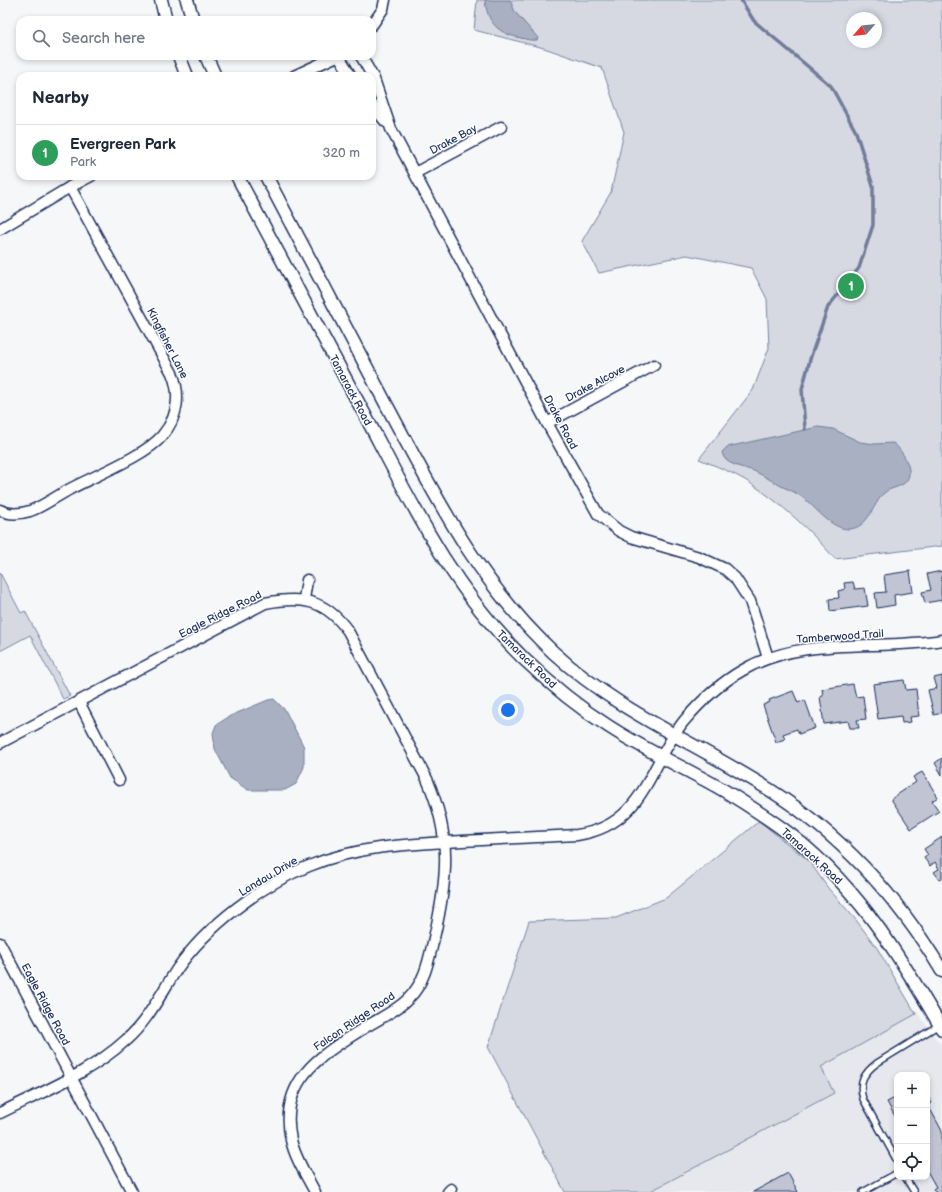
<!DOCTYPE html>
<html lang="en">
<head>
<meta charset="utf-8">
<style>
	body { margin:0; font-family:"Balsamiq Sans",sans-serif; background:#f2f2f3; color:#1f2937 }
	.controls { position:absolute; right:12px; bottom:12px; display:grid; overflow:hidden; border-radius:8px; box-shadow:0 2px 6px #0003 }
	.controls button { width:36px; height:36px; display:grid; place-items:center; padding:0; border:0; border-bottom:1px solid #e0e1e3; background:#fff; color:#1f2937; font:20px sans-serif }
	.compass { position:absolute; left:846px; top:12px; width:36px; height:36px; border-radius:50%; background:#fff; box-shadow:0 2px 6px #0003; rotate:242deg }
	.you { position:absolute; left:508px; top:710px; width:14px; height:14px; margin:-10px; border:3px solid #fff; border-radius:50%; background:#1a73e8; box-shadow:0 0 0 6px #1a73e833 }
	.badge { display:grid; place-items:center; width:26px; height:26px; border-radius:50%; background:#111827; color:#fff; font-size:13px; font-weight:700 }
	.pin { position:absolute; translate:-50% -50%; border:2px solid #fff; box-shadow:0 1px 4px #0006 }
	.list { margin:0; padding:0; list-style:none }
	h2 { display:flex; justify-content:space-between; align-items:center; height:52px; margin:0; padding:0 16px; font-size:17px }
	h2 small { font-size:13px; font-weight:400; color:#747a83 }
	.list li { display:grid; grid-template-columns:26px 1fr auto; gap:12px; align-items:center; box-sizing:border-box; height:56px; padding:0 16px; border-top:1px solid #e0e1e3 }
	.list b { display:block; font-size:15px; white-space:nowrap }
	.list p { margin:0; font-size:13px; white-space:nowrap; color:#747a83 }
	.list em { font-size:13px; font-style:normal; color:#747a83 }
	.icon { flex:none; width:22px; height:22px; fill:none; stroke:currentColor; stroke-width:2; stroke-linecap:round; stroke-linejoin:round }
	.map { position:relative; flex:none; width:942px; height:1192px; overflow:hidden }
	.search { position:absolute; background:#fff; box-shadow:0 2px 6px #0003; left:16px; top:16px; width:360px; height:44px; display:flex; align-items:center; gap:10px; box-sizing:border-box; padding:0 14px; border-radius:12px; color:#747a83; font-size:15px }
	.panel { position:absolute; background:#fff; box-shadow:0 2px 6px #0003; left:16px; top:72px; width:360px; height:108px; border-radius:12px }
	.map>svg:first-child { display:block }
</style>
</head>
<body>
<div class="map">
<svg width="942" height="1192" viewBox="0 0 942 1192">
	<rect width="100%" height="100%" fill="#f6f7f9"/>
	<filter id="ink" filterUnits="userSpaceOnUse"><feTurbulence type="fractalNoise" baseFrequency=".025" numOctaves="2"/><feDisplacementMap in="SourceGraphic" scale="8" xChannelSelector="R" yChannelSelector="G"/><feConvolveMatrix kernelMatrix="1 2 1 2 8 2 1 2 1" color-interpolation-filters="sRGB"/></filter>
	<g filter="url(#ink)">
		<path fill="#e6e8ee" fill-rule="evenodd" d="M 913,1007 L 942,1046 L 942,1192 L 649,1192 L 834,1093 L 821,1067 L 916,1014 ZM 897,1075 L 927,1075 L 927,1177 L 897,1177 Z"/>
		<g fill="#d6d9e2" stroke="#7884a0" fill-rule="evenodd">
			<path d="M 477,0 L 942,0 L 942,546 L 835,559 C 811,531 781,503 750,483 C 734,473 716,466 699,459 L 753,390 L 769,348 L 767,299 L 751,268 L 687,255 L 599,273 L 582,241 L 611,192 L 624,132 L 602,68 L 544,48 L 474,30 ZM 852,18 L 876,18 L 876,42 L 852,42 Z"/>
			<polygon points="0,573 21,613 25,611 70,696 63,699 30,635 0,651"/>
			<polygon points="759,821 809,861 828,888 856,920 877,948 916,1014 821,1067 834,1093 649,1192 565,1192 488,1047 529,921 616,918 666,898"/>
		</g>
		<g fill="#a9b0c1" stroke="#707c99">
			<path d="M 485,0 L 510,0 L 515,12 L 538,38 L 537,40 C 531,41 526,39 521,38 C 499,34 487,23 485,0 Z"/>
			<path d="M 818,427 L 833,429 L 860,442 L 875,444 L 893,443 C 902,449 918,475 903,484 C 897,488 890,488 884,493 C 872,505 869,528 849,529 C 830,529 816,507 802,497 C 797,493 790,490 783,487 C 774,482 764,476 754,471 C 745,468 733,466 726,460 C 723,457 723,455 722,452 L 727,447 Z"/>
			<polygon points="274,699 285,710 304,747 304,767 296,784 285,790 248,790 230,778 215,749 213,733 216,725 230,716 268,700"/>
		</g>
		<g fill="none" stroke-linecap="round" stroke-linejoin="round">
			<polyline stroke="#707c99" stroke-width="3.5" points="741,0 754,21 831,86 856,132 873,186 873,225 859,268 828,307 811,356 802,389 805,429"/>
		</g>
		<g fill="#c0c4d3" stroke="#1b2f5e">
			<polygon points="910,571 913,592 894,595 895,605 877,608 875,593 886,592 884,575"/>
			<polygon points="942,571 941,593 942,600 925,603 922,592 931,590 927,574"/>
			<polygon points="853,582 855,589 865,588 868,606 830,611 829,599 839,598 838,591 845,589 844,583"/>
			<polygon points="942,676 942,713 934,715 928,690 937,688 934,678"/>
			<polygon points="904,680 906,690 916,689 919,716 910,717 911,722 902,723 901,716 878,719 873,684"/>
			<polygon points="853,684 856,697 863,696 866,719 857,720 859,728 850,728 848,721 824,724 820,697 823,696 822,689"/>
			<polygon points="793,691 798,703 805,700 815,728 799,734 797,729 783,734 785,739 776,742 763,705 770,702 769,700"/>
			<polygon points="942,758 942,775 935,763"/>
			<polygon points="922,772 938,797 932,801 939,811 911,829 891,799 916,782 913,777"/>
			<polygon points="942,837 942,879 940,880 934,872 939,869 935,862 930,866 924,858 928,855 924,849"/>
			<polygon points="927,1095 932,1103 928,1105 942,1131 942,1192 935,1192 933,1189 936,1187 927,1171"/>
			<polygon points="897,1097 897,1120 887,1102"/>
			<polygon points="788,1173 798,1192 753,1192"/>
		</g>
		<g fill="none" stroke-linecap="round" stroke-linejoin="round">
			<defs>
				<g id="service">
					<path d="M 897,1161 L 863,1099 C 858,1082 864,1073 877,1063 L 939,1025"/>
					<polyline points="905,1177 914,1192"/>
					<polyline points="863,1192 897,1173"/>
				</g>
				<g id="minor">
					<polyline points="372,25 383,9 385,0"/>
					<polyline points="339,56 351,76"/>
					<polyline points="361,56 374,79 391,129 547,423 598,514 619,531 631,537 699,557 725,569 735,578 750,601 768,658"/>
					<polyline points="294,76 337,56"/>
					<polyline points="372,105 386,122"/>
					<polyline points="415,173 501,127"/>
					<polyline points="0,229 70,187 91,176"/>
					<polyline points="547,423 654,365"/>
					<path d="M 0,510 C 9,515 20,514 30,511 C 44,506 57,496 70,489 C 94,476 145,456 162,436 C 178,417 181,395 172,373 L 70,187"/>
					<polyline points="304,599 307,580"/>
					<polyline points="79,702 119,780"/>
					<path d="M 0,743 L 265,603 C 301,596 325,599 348,631 L 427,779 C 452,837 448,877 434,938 C 429,959 425,982 409,998 C 397,1011 378,1019 364,1028 C 321,1055 278,1080 291,1140 C 295,1158 306,1175 315,1192"/>
					<polyline points="0,943 132,1192"/>
					<path d="M 0,1113 C 42,1092 90,1073 126,1040 C 148,1021 161,993 177,969 C 206,927 262,884 309,866 C 358,846 410,844 462,841 C 501,839 539,837 577,835 C 645,825 648,766 684,721 C 701,701 720,683 743,670 C 803,635 877,651 942,640"/>
					<polyline points="448,1192 451,1189"/>
				</g>
				<g id="tertiary">
					<polyline points="161,0 166,20"/>
					<polyline points="187,0 193,20"/>
					<polyline points="179,56 187,76"/>
					<polyline points="206,56 215,76"/>
					<path d="M 237,176 C 280,256 323,337 366,417 C 413,506 451,587 524,659 C 550,684 578,707 608,726 C 643,749 681,766 718,787 C 739,799 760,813 780,827 C 852,878 899,954 942,1029"/>
					<path d="M 266,176 C 306,252 346,328 386,404 C 435,495 476,580 553,652 C 619,713 695,742 770,790 C 841,835 899,899 942,971"/>
				</g>
			</defs>
			<use href="#service" stroke="#1b2f5e" stroke-width="8"/>
			<use href="#minor" stroke="#1b2f5e" stroke-width="13"/>
			<use href="#tertiary" stroke="#1b2f5e" stroke-width="15"/>
			<use href="#service" stroke="#fff" stroke-width="5"/>
			<use href="#minor" stroke="#fff" stroke-width="10"/>
			<use href="#tertiary" stroke="#fff" stroke-width="12"/>
		</g>
	</g>
	<g text-anchor="middle" stroke-width="3" stroke-linejoin="round" paint-order="stroke">
		<g font-size="11" fill="#1b2f5e" stroke="#fff">
			<text transform="translate(453 139) rotate(-28)" y="4">Drake Bay</text>
			<text transform="translate(168 343) rotate(63)" y="4">Kingfisher Lane</text>
			<text transform="translate(595 383) rotate(-28)" y="4">Drake Alcove</text>
			<text transform="translate(351 390) rotate(62)" y="4">Tamarack Road</text>
			<text transform="translate(561 422) rotate(62)" y="4">Drake Road</text>
			<text transform="translate(220 614) rotate(-27)" y="4">Eagle Ridge Road</text>
			<text transform="translate(840 636) rotate(-4)" y="4">Tamberwood Trail</text>
			<text transform="translate(527 659) rotate(44)" y="4">Tamarack Road</text>
			<text transform="translate(812 856) rotate(42)" y="4">Tamarack Road</text>
			<text transform="translate(268 876) rotate(-31)" y="4">Landau Drive</text>
			<text transform="translate(46 1004) rotate(62)" y="4">Eagle Ridge Road</text>
			<text transform="translate(354 1021) rotate(-34)" y="4">Falcon Ridge Road</text>
		</g>
	</g>
</svg>
<div class="controls">
<button>+</button>
<button>−</button>
<button><svg class="icon" aria-label="locate" viewBox="0 0 24 24"><circle cx="12" cy="12" r="6"/><path d="M12 2v4M12 18v4M2 12h4M18 12h4"/></svg></button>
</div>
<svg class="compass" viewBox="-18 -18 36 36"><path d="M0-13l5 13h-10z" fill="#e53935"/><path d="M0 13l5-13h-10z" fill="#747a83"/></svg>
<div class="you"></div>
<div class="pin badge" style="left:851px;top:286px;background:#2e9e5b">1</div>
<div class="search"><svg class="icon" aria-label="search" viewBox="0 0 24 24"><circle cx="10" cy="10" r="6"/><path d="M15 15l6 6"/></svg>Search here</div>
<section class="panel">
<h2>Nearby<small></small></h2>
<ul class="list">
<li><span class="badge" style="background:#2e9e5b">1</span><div><b>Evergreen Park</b><p>Park</p></div><em>320 m</em></li>
</ul>
</section>
</div>
</body>
</html>
